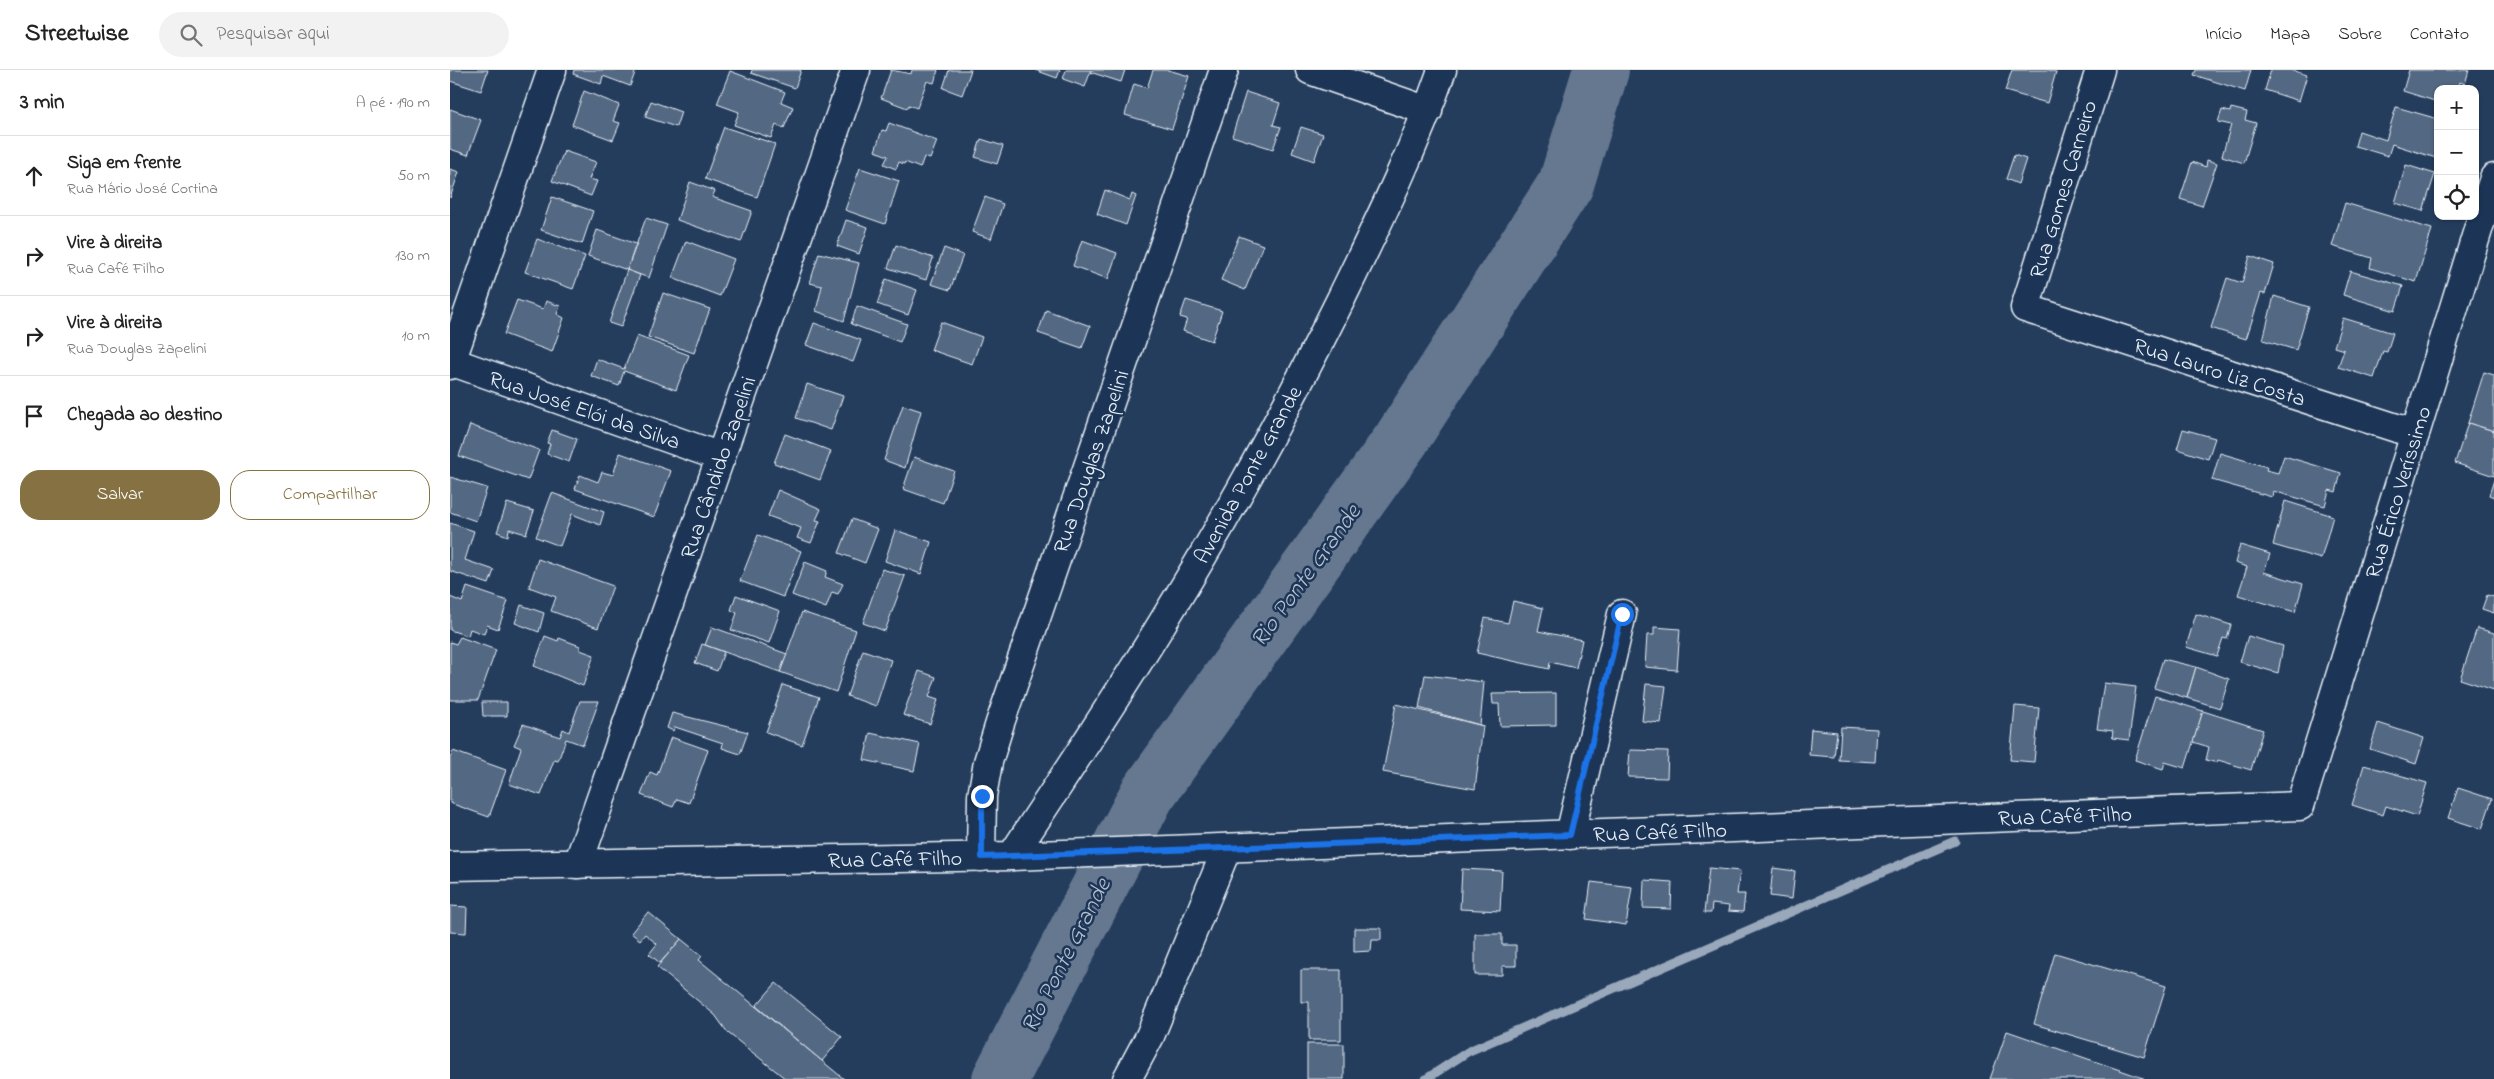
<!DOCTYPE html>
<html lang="pt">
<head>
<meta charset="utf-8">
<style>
	body { margin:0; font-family:"Indie Flower",sans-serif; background:#f2f2f2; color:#222 }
	.controls { position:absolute; right:15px; top:15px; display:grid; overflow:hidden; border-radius:10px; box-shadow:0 1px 4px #0004 }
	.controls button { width:45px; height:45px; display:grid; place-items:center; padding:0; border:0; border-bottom:1px solid #e0e0e0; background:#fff; color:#222; font:25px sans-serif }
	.stop { position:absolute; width:15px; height:15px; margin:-11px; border:4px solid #1a73e8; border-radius:50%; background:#fff }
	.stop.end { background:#1a73e8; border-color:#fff; box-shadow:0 1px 5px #0008 }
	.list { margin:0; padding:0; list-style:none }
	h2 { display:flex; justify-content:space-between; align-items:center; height:65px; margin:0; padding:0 20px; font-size:21px }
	h2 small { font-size:16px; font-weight:400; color:#767676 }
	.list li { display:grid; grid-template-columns:32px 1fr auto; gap:15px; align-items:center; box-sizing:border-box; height:80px; padding:0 20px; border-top:1px solid #e0e0e0 }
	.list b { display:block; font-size:19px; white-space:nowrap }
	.list p { margin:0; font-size:16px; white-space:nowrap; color:#767676 }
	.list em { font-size:16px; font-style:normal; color:#767676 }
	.actions { display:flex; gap:10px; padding:15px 20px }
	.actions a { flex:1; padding:11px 0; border:1px solid #857141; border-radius:20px; text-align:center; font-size:18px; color:#857141 }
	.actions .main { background:#857141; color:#fff }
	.icon { flex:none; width:28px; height:28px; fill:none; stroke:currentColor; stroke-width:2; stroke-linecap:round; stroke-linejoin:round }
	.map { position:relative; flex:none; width:2044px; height:1009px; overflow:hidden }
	header { display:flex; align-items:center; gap:30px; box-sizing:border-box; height:70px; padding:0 25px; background:#fff; border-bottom:1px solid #e0e0e0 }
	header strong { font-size:24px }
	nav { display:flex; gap:28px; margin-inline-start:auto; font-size:18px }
	.search { width:350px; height:45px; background:#f2f2f2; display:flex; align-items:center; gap:12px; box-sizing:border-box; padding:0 18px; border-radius:28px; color:#767676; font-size:19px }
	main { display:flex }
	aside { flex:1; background:#fff }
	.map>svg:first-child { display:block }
</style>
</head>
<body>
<header>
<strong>Streetwise</strong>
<div class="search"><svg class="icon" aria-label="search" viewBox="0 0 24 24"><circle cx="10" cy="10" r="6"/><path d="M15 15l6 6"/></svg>Pesquisar aqui</div>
<nav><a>Início</a><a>Mapa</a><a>Sobre</a><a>Contato</a></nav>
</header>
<main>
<aside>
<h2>3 min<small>A pé · 190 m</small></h2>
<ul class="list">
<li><svg class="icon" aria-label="ahead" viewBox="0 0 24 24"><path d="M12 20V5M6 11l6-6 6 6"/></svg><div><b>Siga em frente</b><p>Rua Mário José Cortina</p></div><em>50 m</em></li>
<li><svg class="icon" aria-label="right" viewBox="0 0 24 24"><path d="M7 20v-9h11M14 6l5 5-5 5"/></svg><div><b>Vire à direita</b><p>Rua Café Filho</p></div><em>130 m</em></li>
<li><svg class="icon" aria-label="right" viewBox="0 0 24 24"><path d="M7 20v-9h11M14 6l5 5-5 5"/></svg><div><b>Vire à direita</b><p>Rua Douglas Zapelini</p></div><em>10 m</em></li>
<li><svg class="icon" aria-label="arrive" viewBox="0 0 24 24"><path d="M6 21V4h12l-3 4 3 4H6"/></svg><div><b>Chegada ao destino</b></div></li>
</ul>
<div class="actions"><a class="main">Salvar</a><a>Compartilhar</a></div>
</aside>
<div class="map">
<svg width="2044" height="1009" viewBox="0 0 2044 1009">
	<rect width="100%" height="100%" fill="#253d5d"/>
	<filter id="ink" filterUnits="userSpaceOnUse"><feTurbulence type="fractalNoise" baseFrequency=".02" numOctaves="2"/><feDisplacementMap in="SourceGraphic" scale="10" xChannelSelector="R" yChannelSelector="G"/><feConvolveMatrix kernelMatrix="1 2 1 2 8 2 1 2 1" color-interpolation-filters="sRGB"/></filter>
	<g filter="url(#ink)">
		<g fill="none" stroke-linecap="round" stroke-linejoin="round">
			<polyline stroke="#99a8ba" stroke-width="9" points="976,1009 1019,981 1505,771"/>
			<polyline stroke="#657890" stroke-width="56" points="550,1009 697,725 951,370 1116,114 1151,0"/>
		</g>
		<g fill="#536782" stroke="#e8f1f8">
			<polygon points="0,0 38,0 31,21 0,11"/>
			<polygon points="124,0 186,0 180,16 153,6 151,14 123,4"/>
			<polygon points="302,0 351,0 345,18 301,3"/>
			<polygon points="441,0 461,4 462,0 488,0 484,13 477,11 467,38 459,35 457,38 431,28"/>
			<polygon points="499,0 521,0 512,25 493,18"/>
			<polygon points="585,0 610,0 607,8"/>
			<polygon points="616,0 641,0 635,17 613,9"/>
			<polygon points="641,0 675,0 671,12 640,2"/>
			<polygon points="703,0 718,0 739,6 722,59 675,45 684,14 697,18"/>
			<polygon points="1562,0 1599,0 1606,2 1597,33 1555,21"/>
			<polygon points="1746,0 1801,0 1795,21 1744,5"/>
			<polygon points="1821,0 1841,0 1857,5 1849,31 1815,20"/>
			<polygon points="1959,0 2019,0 2015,14 2010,12 2008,19 1988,19 1988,32 1953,21"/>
			<polygon points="280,1 335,22 331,32 343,37 334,58 326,55 321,68 284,55 289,42 267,34"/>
			<polygon points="134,21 169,35 163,51 170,53 163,70 122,55"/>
			<polygon points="796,22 830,33 823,55 831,57 823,79 782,66"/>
			<polygon points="201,31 231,42 226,57 195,47"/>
			<polygon points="1946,37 1988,49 1986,88 1942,74 1938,86 1905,76 1909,61 1936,70"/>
			<polygon points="1781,38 1797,42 1795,50 1806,53 1794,93 1772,86 1781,55 1768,52 1772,40 1780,42"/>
			<polygon points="0,39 31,50 18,85 0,79"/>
			<polygon points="439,53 487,71 480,89 474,87 470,98 455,92 454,94 449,92 446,99 434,94 438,86 425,81 432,60 436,61"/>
			<polygon points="274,57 325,74 307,127 255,109"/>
			<polygon points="851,57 873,64 864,91 842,83"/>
			<polygon points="531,69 553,76 547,94 525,87"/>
			<polygon points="114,81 146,92 139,109 147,111 141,126 102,111"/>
			<polygon points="1564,85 1576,89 1568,114 1556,109"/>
			<polygon points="1757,90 1767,93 1752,136 1730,129 1742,92 1756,97"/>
			<polygon points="1956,95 1985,104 1973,141 1945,133"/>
			<polygon points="410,98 449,111 435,154 395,140"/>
			<polygon points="0,99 9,102 0,128"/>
			<polygon points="240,112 265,121 262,127 302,141 291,172 227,150"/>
			<polygon points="655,120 680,130 682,124 686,126 676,155 647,144"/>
			<polygon points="102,127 143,141 132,174 91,160"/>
			<polygon points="535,127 553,134 541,169 522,162"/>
			<polygon points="1895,133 1982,159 1966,212 1920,198 1922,188 1882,176"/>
			<polygon points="196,148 217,155 199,208 177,200"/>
			<polygon points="396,150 418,157 409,184 387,176"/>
			<polygon points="147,160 186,174 177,200 138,186"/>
			<polygon points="789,166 813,175 795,220 771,210"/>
			<polygon points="87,169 135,186 123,219 75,202"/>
			<polygon points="632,170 667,183 658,209 623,196"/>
			<polygon points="236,171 284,189 270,226 222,208"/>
			<polygon points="446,175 483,188 476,210 438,198"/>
			<polygon points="494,178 513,185 500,220 481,214"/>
			<polygon points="369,183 409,193 394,251 366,241 372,216 360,213"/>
			<polygon points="1800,186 1824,194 1815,224 1811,223 1796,269 1761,258 1777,208 1792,213"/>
			<polygon points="177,200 190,205 171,257 159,253"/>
			<polygon points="1900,201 1953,216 1945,241 1893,225"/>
			<polygon points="436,209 467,220 458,245 427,234"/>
			<polygon points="213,223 260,239 244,283 198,267"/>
			<polygon points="1824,226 1859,237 1846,280 1813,270"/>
			<polygon points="67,230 93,239 96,231 110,236 107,244 114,248 102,282 54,264"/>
			<polygon points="736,230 772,241 762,271 733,261 737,249 730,247"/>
			<polygon points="407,236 457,254 450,272 401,254"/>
			<polygon points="596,240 640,256 632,278 588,263"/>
			<polygon points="1893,248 1943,263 1937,282 1933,281 1924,308 1888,297 1894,280 1884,277"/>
			<polygon points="491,252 532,267 522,294 481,280"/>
			<polygon points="364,253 411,270 403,292 356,275"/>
			<polygon points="187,266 239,285 226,320 174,301 169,316 141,306 147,289 174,299"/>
			<polygon points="2034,302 2044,305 2044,361 2018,353"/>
			<polygon points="357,314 393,326 381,360 346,348"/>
			<polygon points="453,335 471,341 455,398 434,390"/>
			<polygon points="2018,353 2044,361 2044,406 2005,393"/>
			<polygon points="20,355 89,380 78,410 9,386"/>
			<polygon points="1733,359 1765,368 1758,389 1727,379"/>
			<polygon points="102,360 127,369 119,392 97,384 100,374 97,373"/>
			<polygon points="335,364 381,381 370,410 324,393"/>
			<polygon points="170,383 221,401 204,447 125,419 130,405 148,412 152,402 163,405"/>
			<polygon points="1770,383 1817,397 1816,400 1828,403 1834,386 1891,403 1886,422 1879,420 1875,436 1823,421 1822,427 1762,410"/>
			<polygon points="464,387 504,401 493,433 453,419"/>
			<polygon points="0,407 37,418 26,451 0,442"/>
			<polygon points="2044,410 2044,427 2039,425"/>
			<polygon points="328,420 371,439 366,450 370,451 361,473 347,468 351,458 318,446"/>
			<polygon points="102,423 154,442 150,455 122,444 110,476 86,467"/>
			<polygon points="1835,431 1883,446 1871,489 1823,475"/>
			<polygon points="57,433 84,441 76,464 59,459 58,466 47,462"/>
			<polygon points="402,449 428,459 415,493 389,483"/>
			<polygon points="0,453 24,461 15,490 44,500 39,514 0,501"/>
			<polygon points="445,460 481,472 471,504 435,491"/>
			<polygon points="308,465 351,481 333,527 290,511"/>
			<polygon points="1790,475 1820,484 1814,502 1853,514 1845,542 1788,525 1797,497 1785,493"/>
			<polygon points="88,489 163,516 148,558 101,541 106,527 79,517"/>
			<polygon points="355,492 377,501 375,507 393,514 388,524 382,522 376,538 342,525"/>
			<polygon points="432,499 455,506 435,561 413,553"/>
			<polygon points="17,517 58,531 48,559 37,555 34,564 20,559 18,566 0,560 0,527 12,532"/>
			<polygon points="286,525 330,541 319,573 281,560 287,543 281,540"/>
			<polygon points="2037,525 2044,527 2044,543 2032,539"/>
			<polygon points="1063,531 1093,538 1088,561 1132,570 1126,598 1100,592 1099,599 1027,583 1035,548 1058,553"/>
			<polygon points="71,535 94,543 89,562 65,553"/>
			<polygon points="352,542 406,560 386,622 330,602"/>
			<polygon points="1746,544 1781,555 1777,569 1773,568 1767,586 1736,577"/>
			<polygon points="262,557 337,584 330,602 255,575"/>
			<polygon points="1204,557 1230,559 1227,600 1195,597 1197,565 1204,565"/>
			<polygon points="2027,558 2044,563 2044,620 2010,609"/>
			<polygon points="95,566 108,571 109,568 130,576 130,580 144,585 133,616 84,596"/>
			<polygon points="1798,566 1833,576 1828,603 1790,592"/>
			<polygon points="10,567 46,580 28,630 0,630 0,572 6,574"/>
			<polygon points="252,574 274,582 267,601 245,593"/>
			<polygon points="413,580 441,590 426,636 397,626"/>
			<polygon points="1713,589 1746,597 1737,628 1704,618"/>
			<polygon points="1746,597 1779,609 1770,638 1737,628"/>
			<polygon points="469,601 486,607 479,627 488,630 480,654 453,645"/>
			<polygon points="975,605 1034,612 1030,655 969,638"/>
			<polygon points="1654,613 1686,617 1679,670 1662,668 1663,661 1647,659"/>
			<polygon points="1196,614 1216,616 1211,653 1192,651"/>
			<polygon points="333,615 369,627 352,675 316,662"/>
			<polygon points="1106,623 1106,655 1050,656 1049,634 1043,634 1042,624"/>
			<polygon points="1705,626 1753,641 1735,698 1715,692 1713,699 1685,690"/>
			<polygon points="130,631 149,631 133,675 116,669 108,691 104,690 91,725 59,714 71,678 64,675 73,654 110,667 113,659 119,662"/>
			<polygon points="32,632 57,632 57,646 33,646"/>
			<polygon points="946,634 1033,656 1025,719 933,702"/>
			<polygon points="1565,636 1589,638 1584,692 1560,690"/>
			<polygon points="1753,641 1813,660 1801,700 1768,690 1767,693 1756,690 1759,677 1743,672"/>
			<polygon points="222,643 298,662 290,684 272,678 273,673 225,657 223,661 217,658"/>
			<polygon points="1928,653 1974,668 1966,694 1920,679"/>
			<polygon points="1391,657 1427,659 1425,692 1389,690"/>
			<polygon points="1361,659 1387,662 1384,687 1359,685"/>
			<polygon points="420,663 470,674 464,701 414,690"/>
			<polygon points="221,667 258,680 239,733 227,729 223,737 191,725 200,702 207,705"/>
			<polygon points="1180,680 1218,681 1217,708 1178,707"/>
			<polygon points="3,681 56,700 39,747 0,733 0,688"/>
			<polygon points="1914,695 1977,713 1967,746 1936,736 1933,745 1902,735"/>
			<polygon points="2008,718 2042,729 2032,759 1998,748"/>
			<polygon points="1259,798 1290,801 1287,824 1295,824 1293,842 1278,841 1279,836 1262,834 1261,843 1254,843"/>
			<polygon points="1323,798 1345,801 1342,829 1320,826"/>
			<polygon points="1012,799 1052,801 1050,841 1010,839"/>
			<polygon points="1194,810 1222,812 1221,839 1193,838"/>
			<polygon points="1141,812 1182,817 1176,855 1136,849"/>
			<polygon points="0,836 17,837 16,863 0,862"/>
			<polygon points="198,842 231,869 210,893 199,884 207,874 195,864 190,870 181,863"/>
			<polygon points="904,858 931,858 931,870 922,870 921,881 904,882"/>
			<polygon points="1025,864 1052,864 1052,875 1066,875 1066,896 1052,896 1052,905 1025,905"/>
			<polygon points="231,869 252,886 249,890 394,1009 336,1009 278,963 265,945 207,897"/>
			<polygon points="1605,883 1716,916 1694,987 1584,954"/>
			<polygon points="851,900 891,900 891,970 859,970 859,932 851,932"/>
			<polygon points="326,913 392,967 372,991 306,936"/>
			<polygon points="1557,961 1693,1008 1693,1009 1540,1009"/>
			<rect x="857" y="974" width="37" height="35"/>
		</g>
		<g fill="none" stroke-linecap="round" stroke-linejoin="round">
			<defs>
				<g id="street">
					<polyline points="860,0 978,41"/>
					<polyline points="1650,0 1575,238 1965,364"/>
					<polyline points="0,291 271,387"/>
					<polyline points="0,295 102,0"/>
					<polyline points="1120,765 1172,544"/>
					<polyline points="562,786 1850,736 2044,108"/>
					<polyline points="531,787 532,726 538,692 550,653 774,0"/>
					<polyline points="128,794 406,0"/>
					<polyline points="677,1009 700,966 777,778"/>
				</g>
				<path id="secondary" d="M 0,796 L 562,786 C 614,706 667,628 716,547 C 780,443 838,336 892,227 C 928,153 965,78 992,0"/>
			</defs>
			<use href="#street" stroke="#e8f1f8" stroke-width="31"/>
			<use href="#secondary" stroke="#e8f1f8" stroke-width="31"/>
			<use href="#street" stroke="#1d3557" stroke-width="28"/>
			<use href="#secondary" stroke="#1d3557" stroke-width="28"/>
		</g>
	</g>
	<g fill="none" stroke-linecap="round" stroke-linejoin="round" filter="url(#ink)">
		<polyline stroke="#1a73e8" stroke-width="6" points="532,726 532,787 1120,765 1172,544"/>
	</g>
	<g text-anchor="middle" stroke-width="5" stroke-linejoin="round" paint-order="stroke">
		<g font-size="22" fill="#e8f1f8" stroke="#1d3557">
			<text transform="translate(1612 119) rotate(-73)" y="8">Rua Gomes Carneiro</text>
			<text transform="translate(1770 301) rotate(18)" y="8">Rua Lauro Liz Costa</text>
			<text transform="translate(135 339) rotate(19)" y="8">Rua José Elói da Silva</text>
			<text transform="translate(640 391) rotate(-71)" y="8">Rua Douglas Zapelini</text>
			<text transform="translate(267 397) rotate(-71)" y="8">Rua Cândido Zapelini</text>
			<text transform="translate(797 404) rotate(-61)" y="8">Avenida Ponte Grande</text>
			<text transform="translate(1947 422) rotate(-73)" y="8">Rua Érico Veríssimo</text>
			<text transform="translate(1615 745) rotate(-2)" y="8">Rua Café Filho</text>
			<text transform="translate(1210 761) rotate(-2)" y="8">Rua Café Filho</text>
			<text transform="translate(445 788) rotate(-1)" y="8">Rua Café Filho</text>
		</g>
		<g font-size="24" font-style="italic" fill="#b4c1ce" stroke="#1d3557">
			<text transform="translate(855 505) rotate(-54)" y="8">Rio Ponte Grande</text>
			<text transform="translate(615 885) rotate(-63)" y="8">Rio Ponte Grande</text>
		</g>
	</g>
</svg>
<div class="controls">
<button>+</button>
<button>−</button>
<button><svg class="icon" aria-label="locate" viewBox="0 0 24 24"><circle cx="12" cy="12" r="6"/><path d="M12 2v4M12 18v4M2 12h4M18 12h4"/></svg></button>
</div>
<div class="stop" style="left:1172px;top:544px"></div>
<div class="stop end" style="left:532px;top:726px"></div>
</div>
</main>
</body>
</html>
